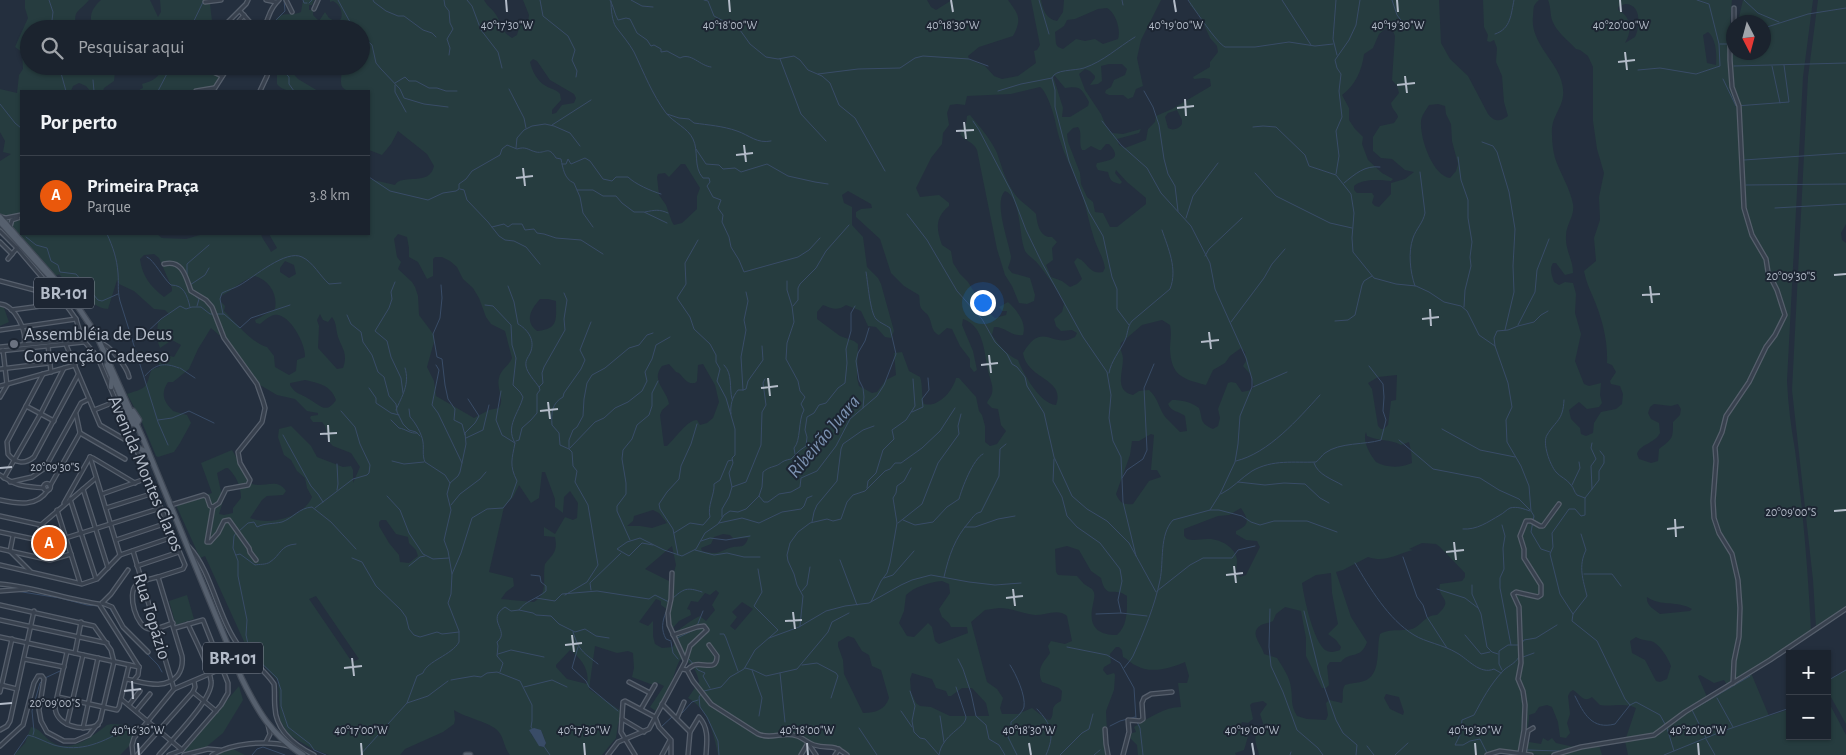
<!DOCTYPE html>
<html lang="pt">
<head>
<meta charset="utf-8">
<style>
	body { margin:0; font-family:"Alegreya Sans",sans-serif; background:#242b36; color:#f1f3f6 }
	.controls { position:absolute; right:15px; bottom:15px; display:grid; overflow:hidden; border-radius:0px; box-shadow:0 1px 4px #0004 }
	.controls button { width:45px; height:45px; display:grid; place-items:center; padding:0; border:0; border-bottom:1px solid #39404a; background:#1b232e; color:#f1f3f6; font:25px sans-serif }
	.compass { position:absolute; left:1726px; top:15px; width:45px; height:45px; border-radius:50%; background:#1b232e; box-shadow:0 1px 4px #0004; rotate:174deg }
	.you { position:absolute; left:982px; top:302px; width:18px; height:18px; margin:-12px; border:4px solid #fff; border-radius:50%; background:#1a73e8; box-shadow:0 0 0 8px #1a73e833 }
	.badge { display:grid; place-items:center; width:32px; height:32px; border-radius:50%; background:#ea580c; color:#fff; font-size:16px; font-weight:700 }
	.pin { position:absolute; translate:-50% -50%; border:2px solid #fff; box-shadow:0 1px 5px #0006 }
	.list { margin:0; padding:0; list-style:none }
	h2 { display:flex; justify-content:space-between; align-items:center; height:65px; margin:0; padding:0 20px; font-size:21px }
	h2 small { font-size:16px; font-weight:400; color:#a0a4aa }
	.list li { display:grid; grid-template-columns:32px 1fr auto; gap:15px; align-items:center; box-sizing:border-box; height:80px; padding:0 20px; border-top:1px solid #39404a }
	.list b { display:block; font-size:19px; white-space:nowrap }
	.list p { margin:0; font-size:16px; white-space:nowrap; color:#a0a4aa }
	.list em { font-size:16px; font-style:normal; color:#a0a4aa }
	.icon { flex:none; width:28px; height:28px; fill:none; stroke:currentColor; stroke-width:2; stroke-linecap:round; stroke-linejoin:round }
	.map { position:relative; flex:none; width:1846px; height:755px; overflow:hidden }
	.search { position:absolute; background:#1b232e; box-shadow:0 1px 4px #0004; left:20px; top:20px; width:350px; height:55px; display:flex; align-items:center; gap:12px; box-sizing:border-box; padding:0 18px; border-radius:28px; color:#a0a4aa; font-size:19px }
	.panel { position:absolute; background:#1b232e; box-shadow:0 1px 4px #0004; left:20px; top:90px; width:350px; height:145px; border-radius:0px }
	.map>svg:first-child { display:block }
</style>
</head>
<body>
<div class="map">
<svg width="1846" height="755" viewBox="0 0 1846 755">
	<rect width="100%" height="100%" fill="#242f3e"/>
	<g fill="#263c3f" fill-rule="evenodd">
		<path d="M 25,0 L 89,0 C 78,13 72,10 77,29 L 29,29 L 29,66 L 119,66 L 120,68 L 115,71 L 114,81 L 104,88 L 103,91 L 90,91 L 86,86 L 79,83 L 73,86 L 71,91 L 21,91 L 21,234 L 157,234 L 162,238 L 186,239 L 203,234 L 261,234 C 263,241 268,245 271,252 L 277,248 L 269,234 L 369,234 L 369,179 L 395,185 C 402,173 430,187 434,166 L 427,154 L 398,131 L 391,144 L 382,155 L 369,150 L 369,91 C 360,91 341,95 341,82 C 341,77 342,73 342,66 L 361,66 L 361,29 L 271,29 C 279,7 288,18 301,12 L 303,0 L 314,0 L 312,5 L 309,5 L 309,10 L 313,10 L 313,15 L 319,21 L 325,12 L 329,18 L 336,22 L 341,19 C 343,11 340,5 333,1 L 330,2 L 330,0 L 484,0 C 487,6 491,8 494,12 C 503,23 497,28 512,38 L 517,35 L 520,25 L 528,22 L 529,15 L 523,0 L 927,0 L 931,7 L 936,10 L 952,0 L 1008,0 C 1019,15 1022,19 1013,36 L 979,47 L 968,56 L 969,59 L 985,66 L 994,76 L 1002,79 L 1018,76 L 1036,63 L 1034,51 L 1037,50 L 1040,45 L 1031,0 L 1041,0 C 1043,10 1046,19 1057,21 L 1063,12 L 1064,0 L 1161,0 L 1141,40 L 1137,58 L 1143,86 L 1136,89 L 1133,97 L 1128,99 L 1123,95 L 1109,95 L 1105,93 L 1106,90 L 1111,87 L 1114,80 L 1125,75 L 1127,69 L 1122,64 L 1109,64 L 1101,66 L 1102,81 L 1098,84 L 1090,85 L 1095,78 L 1095,76 L 1090,71 L 1085,69 L 1079,74 L 1085,90 L 1101,114 L 1106,126 L 1112,133 L 1123,134 L 1141,129 L 1139,133 L 1117,139 L 1119,145 L 1125,148 L 1146,140 L 1148,129 L 1155,122 L 1156,116 L 1172,109 L 1211,86 L 1210,79 L 1204,78 L 1194,79 L 1193,77 L 1210,67 L 1210,62 L 1218,52 L 1217,46 L 1210,38 L 1201,18 L 1190,5 L 1189,0 L 1439,0 L 1441,43 L 1450,59 L 1468,76 L 1488,114 C 1494,122 1500,122 1508,116 L 1504,102 L 1502,76 L 1496,62 L 1497,48 L 1494,40 L 1490,42 L 1487,41 L 1488,35 L 1484,27 L 1483,0 L 1539,0 C 1532,6 1534,8 1533,16 C 1530,40 1552,57 1560,77 C 1571,106 1550,111 1552,135 C 1552,142 1553,151 1555,158 C 1560,173 1570,188 1573,204 C 1575,216 1566,224 1566,236 C 1565,250 1573,259 1573,273 L 1565,275 L 1556,263 L 1553,263 C 1549,269 1552,276 1554,282 L 1559,285 L 1565,282 L 1573,283 L 1576,294 L 1575,313 L 1581,334 L 1575,361 L 1584,384 L 1589,386 L 1601,383 L 1600,395 L 1602,403 L 1599,407 L 1587,409 L 1579,402 L 1569,410 L 1571,419 L 1580,428 L 1581,434 L 1586,436 L 1593,433 L 1594,423 L 1601,412 L 1616,409 L 1622,404 L 1623,394 L 1620,386 L 1611,384 L 1610,381 L 1616,372 L 1612,365 L 1607,363 C 1608,340 1602,318 1593,297 C 1589,288 1586,281 1584,271 L 1596,261 L 1594,238 L 1600,220 L 1599,197 L 1604,173 L 1597,149 L 1593,121 L 1593,67 L 1588,56 L 1580,50 L 1576,49 C 1569,41 1556,32 1552,20 C 1550,13 1551,7 1548,0 L 1732,0 L 1730,23 L 1733,25 L 1734,52 L 1764,52 L 1764,22 L 1743,22 L 1744,21 L 1748,22 L 1748,19 L 1739,17 L 1743,0 L 1813,0 L 1803,77 L 1787,381 C 1788,404 1791,427 1795,450 C 1803,510 1808,571 1811,631 L 1768,660 L 1727,685 L 1724,680 L 1714,683 L 1700,675 L 1698,676 L 1707,697 L 1654,733 L 1626,738 L 1636,708 C 1624,702 1613,707 1600,705 L 1592,697 C 1583,703 1581,695 1573,690 L 1570,692 L 1568,696 L 1570,714 L 1567,723 L 1570,733 L 1566,738 L 1560,737 L 1558,722 L 1552,707 L 1547,705 L 1539,707 L 1535,713 L 1529,715 C 1530,723 1525,734 1524,744 L 1529,742 L 1541,744 L 1543,738 L 1548,741 L 1552,738 L 1556,743 L 1574,747 C 1564,751 1554,755 1543,755 C 1522,755 1504,745 1484,755 L 1259,755 C 1258,747 1252,740 1258,731 L 1265,729 L 1260,714 L 1267,704 L 1263,701 L 1252,703 L 1250,705 L 1253,719 L 1248,723 L 1242,722 L 1241,724 L 1249,733 C 1247,739 1246,744 1244,750 L 1235,753 L 1236,755 L 1138,755 L 1137,745 L 1130,738 L 1132,733 L 1136,732 L 1134,727 C 1149,718 1164,707 1181,707 L 1178,683 L 1187,683 L 1189,676 L 1185,662 C 1171,668 1151,674 1137,666 C 1131,664 1128,659 1123,657 L 1122,650 L 1119,647 L 1116,647 L 1110,654 L 1111,663 L 1104,667 L 1103,670 L 1107,675 L 1114,673 L 1115,675 L 1114,690 L 1106,711 L 1108,755 L 846,755 L 835,748 L 813,745 L 803,755 L 718,755 C 714,733 708,709 688,698 L 699,682 C 697,671 692,662 681,659 C 676,664 672,685 668,694 C 665,700 661,706 657,712 L 650,707 L 664,686 L 656,682 L 653,685 L 632,677 L 634,668 L 633,653 L 628,651 L 617,653 L 595,646 L 589,689 L 621,711 L 621,720 L 618,724 L 616,738 L 602,755 L 510,755 C 504,748 504,737 498,731 C 490,722 466,718 454,710 L 455,720 L 454,724 L 443,732 L 405,749 L 400,755 L 329,755 L 311,748 L 289,735 L 280,720 L 278,681 L 247,648 L 205,556 L 200,558 L 176,505 L 212,493 L 201,463 L 232,450 L 252,484 C 263,488 278,477 286,491 L 283,495 L 267,496 L 262,500 L 250,518 C 270,526 304,517 312,497 L 307,488 L 305,478 L 297,471 L 291,460 L 284,455 L 278,437 L 279,429 L 291,426 L 311,446 L 317,457 L 343,467 L 351,466 L 353,470 L 353,483 L 360,467 L 351,453 L 333,446 L 329,442 L 325,426 L 322,422 L 313,422 L 310,418 L 311,416 L 318,415 L 318,413 L 307,411 L 295,399 L 277,395 L 260,385 L 226,341 L 211,328 L 198,349 L 189,369 L 173,382 L 168,382 C 160,394 164,402 173,411 L 187,415 L 191,423 L 180,443 L 174,452 L 158,457 L 156,456 L 141,420 L 127,394 C 132,392 143,390 146,385 C 149,380 149,374 152,369 L 160,367 L 156,357 L 166,355 L 174,357 L 181,345 L 172,340 L 160,348 C 156,339 157,332 158,322 L 169,314 L 165,310 L 154,309 L 134,291 L 119,284 L 117,280 L 108,309 C 97,308 92,302 83,297 L 81,292 L 72,289 L 59,274 L 54,277 L 0,215 L 0,161 L 11,154 L 3,152 L 5,141 L 0,132 L 0,89 L 17,93 L 19,75 L 23,69 L 22,52 L 15,47 L 28,18 L 25,8 ZM 1625,4 C 1642,4 1640,27 1635,37 L 1625,43 C 1632,31 1632,17 1618,10 L 1618,7 ZM 1107,8 C 1116,13 1121,30 1118,39 L 1103,44 L 1095,39 L 1085,41 L 1076,39 L 1063,49 L 1058,47 L 1056,44 L 1055,32 L 1064,26 L 1067,20 L 1075,19 L 1098,9 ZM 1386,28 L 1392,29 L 1395,36 L 1392,80 L 1397,86 L 1399,93 L 1391,103 C 1392,110 1397,112 1398,117 L 1394,123 L 1380,126 L 1373,137 L 1373,151 L 1381,158 L 1392,159 L 1405,170 L 1414,172 L 1405,179 L 1391,183 L 1391,194 L 1379,207 L 1375,206 L 1372,203 L 1374,196 L 1372,193 L 1357,193 L 1354,190 L 1354,186 C 1364,178 1379,180 1391,181 L 1393,179 L 1382,173 L 1368,160 L 1362,144 L 1363,137 L 1355,129 L 1349,120 L 1349,108 L 1342,95 C 1355,86 1362,70 1364,54 L 1373,48 L 1379,34 ZM 1708,32 C 1716,38 1717,55 1716,65 L 1707,63 L 1703,35 ZM 533,59 L 537,61 L 550,80 L 574,94 L 576,98 L 574,103 L 562,105 L 556,113 L 552,114 L 552,110 L 561,100 L 560,94 C 556,89 550,89 546,86 C 537,81 532,71 530,62 ZM 1053,76 L 1055,76 L 1065,88 C 1081,86 1081,88 1089,102 L 1088,106 L 1070,117 L 1062,117 L 1063,108 ZM 1040,87 C 1047,91 1055,117 1056,125 C 1060,144 1067,160 1075,176 C 1083,191 1088,219 1093,235 C 1096,247 1103,256 1105,268 L 1103,272 C 1088,275 1088,261 1077,258 L 1074,262 L 1082,279 L 1077,284 L 1070,287 L 1062,281 L 1051,277 L 1046,265 L 1053,260 L 1052,248 L 1057,242 L 1052,237 C 1040,238 1037,224 1036,214 C 1029,206 1020,202 1014,193 C 1005,180 1002,167 997,153 C 990,138 980,127 970,115 L 967,116 L 966,124 L 960,134 C 964,141 973,141 977,150 L 997,249 L 1005,275 L 1012,286 L 1019,303 L 1027,304 L 1034,301 L 1035,295 L 1030,278 L 1012,273 L 1008,268 C 1009,264 1011,261 1011,257 C 1009,242 993,202 1005,191 C 1021,197 1019,234 1024,248 C 1026,256 1034,258 1039,265 C 1047,275 1059,292 1064,304 L 1062,312 L 1054,319 L 1056,326 L 1061,331 L 1072,330 L 1077,333 L 1075,337 C 1052,350 1043,319 1023,353 C 1027,380 1066,378 1056,405 C 1040,404 1023,373 1018,360 C 1007,355 999,345 992,335 L 994,327 C 1005,326 1011,337 1023,335 C 1027,323 1017,310 1008,302 L 999,307 L 1002,311 L 1007,311 L 1006,315 L 995,318 L 989,313 L 987,306 L 980,301 L 968,282 L 960,274 L 953,263 L 951,251 L 942,245 C 936,228 935,218 949,206 L 949,203 L 939,195 L 920,197 L 916,188 L 931,158 L 942,144 L 943,133 L 949,125 L 947,113 L 950,105 L 957,104 L 965,105 L 967,96 L 1011,94 ZM 1438,104 L 1445,106 L 1446,114 L 1451,124 L 1452,141 L 1458,164 L 1456,171 L 1450,178 C 1432,175 1420,138 1421,122 C 1421,116 1426,110 1429,105 ZM 1177,110 L 1182,120 L 1182,124 C 1179,129 1173,131 1168,128 L 1165,117 L 1168,113 ZM 1078,127 C 1083,133 1078,143 1082,150 L 1085,150 L 1091,146 L 1099,150 L 1101,150 L 1106,144 L 1109,144 C 1124,160 1108,160 1097,163 L 1096,166 L 1098,170 L 1108,172 C 1110,181 1112,182 1120,184 L 1122,182 L 1115,173 L 1116,170 L 1127,182 L 1146,198 L 1146,204 L 1117,227 L 1110,227 L 1103,213 L 1095,212 L 1093,202 L 1087,197 L 1081,184 L 1080,173 L 1068,142 L 1067,134 L 1073,128 ZM 681,164 L 685,164 L 700,188 L 697,196 L 697,209 L 682,223 L 674,225 L 672,222 L 666,205 L 659,195 L 657,177 L 658,174 L 665,173 L 669,177 ZM 848,191 L 871,204 L 872,208 L 861,209 L 856,212 L 856,217 L 880,239 L 891,273 L 904,286 L 919,295 C 920,299 919,304 921,308 C 922,310 926,313 927,314 C 933,322 930,331 939,335 L 947,328 L 952,329 L 960,346 L 970,359 L 970,367 L 974,372 L 977,370 L 973,351 L 962,325 L 963,319 C 984,326 984,352 988,370 C 989,377 994,386 992,393 C 991,398 988,399 987,403 L 992,408 L 998,409 L 1001,425 L 1006,431 L 997,444 L 990,446 L 985,442 L 985,426 L 982,415 L 979,411 L 976,397 L 959,378 L 956,378 C 953,391 938,408 924,404 C 921,395 923,385 920,377 L 909,371 L 902,352 L 894,353 L 896,375 L 886,380 L 877,392 L 872,393 L 859,386 L 857,378 L 858,344 L 854,341 L 840,336 L 817,319 L 817,312 L 823,305 C 833,309 837,311 846,305 L 861,311 L 868,326 L 876,327 L 885,337 L 891,338 L 894,331 L 881,284 L 878,278 L 867,267 L 863,237 L 852,225 L 852,207 L 844,203 L 842,195 ZM 398,234 L 407,237 L 409,248 L 409,257 L 418,262 L 427,279 L 433,276 L 433,259 L 435,257 L 442,257 L 450,261 L 457,267 L 463,279 L 473,288 L 479,298 L 486,317 L 491,324 L 505,331 L 512,358 C 509,366 501,369 499,378 C 496,389 505,398 499,408 L 489,410 L 474,418 L 436,396 L 434,381 L 427,367 L 434,342 L 434,335 L 419,315 L 418,296 L 415,287 L 412,282 L 398,269 L 401,262 L 397,257 L 394,239 ZM 154,254 L 159,258 L 172,288 L 172,291 L 164,297 C 150,286 142,276 140,259 L 144,255 ZM 285,261 L 294,265 L 296,274 L 289,278 L 280,272 L 280,268 ZM 255,276 C 269,280 278,294 275,309 L 255,320 L 256,323 L 260,324 C 264,321 269,316 274,315 C 289,312 306,344 305,357 L 297,360 L 296,371 L 289,375 L 275,367 L 274,356 L 267,347 C 253,344 235,322 224,311 L 225,306 L 221,302 L 221,296 C 233,290 242,280 255,276 ZM 540,299 L 548,299 L 556,301 C 556,319 559,329 537,331 C 524,321 531,309 540,299 ZM 320,314 L 323,320 L 328,322 L 332,317 C 336,322 336,327 337,333 C 340,347 349,351 343,368 L 337,369 L 318,348 L 319,326 L 317,320 ZM 1162,320 L 1170,325 C 1172,334 1170,341 1170,349 C 1171,376 1183,379 1206,385 L 1213,370 L 1225,363 L 1230,356 L 1241,348 L 1245,352 L 1246,361 L 1243,366 L 1251,375 L 1254,387 L 1251,390 L 1242,392 L 1236,383 L 1231,382 L 1228,383 L 1218,409 L 1220,418 L 1218,426 L 1213,429 C 1199,423 1203,419 1199,408 C 1191,402 1182,400 1172,400 L 1168,404 C 1171,412 1179,411 1185,416 L 1187,431 L 1180,432 C 1176,428 1170,422 1166,418 C 1159,410 1159,399 1149,390 L 1139,391 L 1133,395 C 1114,391 1123,372 1123,359 C 1123,353 1119,350 1121,343 L 1142,325 ZM 669,364 L 676,372 L 679,373 C 685,379 686,384 695,383 L 697,381 L 698,365 L 703,364 L 715,385 L 719,402 L 713,418 L 707,423 L 700,425 L 697,420 C 687,420 675,439 667,446 L 664,446 L 660,415 L 662,410 L 669,404 C 667,390 650,381 662,366 ZM 1397,375 L 1396,400 L 1391,401 L 1388,425 L 1384,429 L 1381,429 L 1378,426 L 1372,389 L 1368,383 L 1378,377 ZM 305,380 C 318,383 331,385 336,400 C 326,415 320,405 309,399 C 300,393 296,395 290,385 L 290,383 ZM 1654,404 L 1671,406 L 1678,404 L 1681,409 L 1680,415 L 1673,422 C 1673,439 1673,438 1659,449 L 1658,461 L 1651,463 L 1639,459 L 1637,454 C 1640,444 1654,444 1660,433 L 1659,423 L 1651,419 L 1648,413 L 1650,407 ZM 1366,432 L 1367,436 C 1378,441 1390,439 1401,445 L 1409,442 L 1411,451 L 1412,463 C 1401,468 1386,468 1376,462 C 1370,454 1362,441 1366,432 ZM 1151,434 L 1154,435 L 1151,470 L 1157,470 L 1161,477 L 1149,481 L 1133,504 C 1123,505 1120,503 1116,494 L 1130,455 L 1132,441 L 1139,441 ZM 226,468 L 228,468 C 236,476 241,486 241,498 L 233,508 L 233,513 L 224,515 L 219,514 L 223,501 L 217,473 ZM 542,472 L 545,472 L 555,499 L 555,507 L 563,513 L 564,497 L 570,491 L 578,503 L 577,518 L 573,520 L 565,517 L 555,534 L 544,527 L 544,536 L 555,537 C 558,552 553,554 545,564 C 542,579 549,593 534,602 L 501,599 L 506,592 L 514,586 L 513,578 L 489,572 L 504,507 L 513,497 L 519,485 L 531,503 L 539,498 ZM 1241,508 C 1248,519 1251,525 1236,531 L 1236,534 L 1246,540 L 1257,541 L 1260,547 L 1246,575 L 1240,577 L 1236,572 C 1236,568 1237,564 1237,560 C 1236,547 1219,538 1207,539 C 1200,539 1194,541 1187,539 L 1184,536 L 1184,529 L 1218,516 L 1229,515 ZM 653,510 L 659,513 L 667,523 L 652,528 L 640,526 L 627,526 L 633,521 L 634,516 ZM 381,520 L 386,520 L 396,534 L 408,537 L 409,543 L 416,550 L 418,556 L 409,563 L 400,562 L 399,555 L 389,543 L 379,526 L 379,522 ZM 723,534 L 730,535 L 734,539 L 748,538 C 745,548 741,546 733,547 C 717,551 721,556 702,551 L 701,548 L 711,544 L 714,537 ZM 1422,543 L 1436,544 L 1440,547 L 1465,573 L 1465,577 L 1462,581 L 1440,584 C 1436,599 1456,598 1437,615 C 1426,615 1424,622 1416,627 C 1408,633 1392,627 1380,634 C 1376,648 1382,675 1364,681 C 1358,683 1351,683 1345,685 C 1341,691 1344,697 1342,703 L 1329,700 L 1326,703 L 1328,715 L 1326,720 L 1307,719 L 1297,716 C 1290,704 1293,700 1291,688 C 1290,677 1283,668 1277,658 L 1264,654 C 1262,644 1248,633 1261,625 C 1265,623 1269,623 1273,621 L 1276,614 L 1285,607 L 1301,611 L 1306,638 L 1306,656 L 1322,688 L 1326,688 L 1329,685 L 1327,666 L 1330,662 L 1341,662 C 1349,651 1361,660 1367,642 L 1351,617 L 1336,572 L 1343,570 L 1368,557 C 1386,563 1396,554 1413,550 L 1409,549 ZM 672,546 L 676,565 L 671,582 L 645,569 ZM 1067,546 L 1079,550 L 1091,571 L 1101,578 C 1106,601 1114,586 1127,596 C 1127,610 1128,625 1117,635 C 1096,635 1088,625 1093,604 C 1094,598 1096,594 1092,589 L 1084,584 L 1077,576 L 1058,575 L 1056,572 L 1055,549 ZM 1331,573 L 1332,593 L 1338,624 L 1328,634 L 1336,640 L 1341,647 L 1340,650 C 1335,652 1330,653 1325,650 C 1313,640 1304,598 1302,583 L 1316,575 ZM 942,581 L 949,584 L 950,593 L 939,609 L 942,617 L 949,623 L 951,627 L 967,627 L 968,633 L 939,644 L 935,641 L 932,627 L 928,623 L 914,637 L 907,636 L 899,623 L 904,611 L 906,595 C 914,587 930,582 942,581 ZM 716,590 L 719,593 L 712,605 L 715,610 L 706,621 L 700,616 C 690,620 683,628 674,632 L 675,641 L 673,647 L 662,648 L 655,644 L 653,636 L 653,621 L 648,626 L 639,622 L 656,599 L 661,601 L 661,605 L 668,610 L 672,629 L 679,621 L 691,615 L 690,610 L 687,609 L 691,601 L 698,602 L 705,593 L 710,595 ZM 316,596 L 359,659 L 352,662 L 309,599 ZM 1647,597 C 1661,607 1677,600 1692,609 L 1690,611 L 1660,614 C 1654,609 1646,606 1647,597 ZM 742,602 L 753,609 L 735,630 L 730,626 L 737,617 L 732,612 ZM 999,608 C 1012,608 1023,614 1035,615 C 1046,615 1058,608 1067,616 L 1072,641 L 1065,644 L 1051,641 L 1048,646 L 1050,653 C 1043,663 1036,669 1042,682 L 1059,688 L 1062,691 L 1061,701 C 1048,707 1056,713 1050,720 L 1046,719 L 1032,708 L 1018,714 L 1002,714 L 1000,708 L 1003,698 L 997,689 L 987,682 L 971,622 L 985,610 ZM 848,636 L 854,638 L 862,651 L 869,655 L 872,666 L 881,670 L 889,698 C 885,710 875,713 863,713 L 844,674 L 843,660 L 838,646 L 838,642 ZM 1636,637 C 1641,640 1645,640 1651,641 C 1660,644 1668,658 1671,666 L 1667,679 L 1660,682 L 1656,681 L 1645,660 L 1632,653 L 1630,641 ZM 570,650 C 581,658 590,670 587,684 L 567,679 L 556,667 L 556,665 ZM 912,673 L 932,679 L 936,688 L 946,691 L 948,696 L 951,696 L 962,688 L 972,688 L 986,703 L 989,716 L 950,716 L 931,707 L 920,706 L 916,703 L 911,692 L 910,679 ZM 1386,694 L 1399,697 L 1404,712 L 1403,715 L 1390,709 L 1384,698 ZM 541,730 L 546,743 L 545,746 L 541,747 L 531,734 Z"/>
		<path d="M 101,0 L 150,0 L 158,17 L 161,12 L 160,0 L 218,0 L 210,4 L 213,29 L 94,29 C 88,17 91,9 101,0 Z"/>
		<polygon points="1818,0 1846,0 1846,224 1841,233 1842,240 1846,243 1846,607 1816,628 1813,580 1792,390 1808,77"/>
		<path d="M 163,66 L 208,66 L 210,71 L 219,77 L 213,87 L 195,91 L 137,91 L 143,88 L 142,84 C 153,81 160,77 163,66 Z"/>
		<path d="M 277,66 L 316,66 L 313,74 L 296,68 L 290,68 L 290,70 L 298,79 L 318,91 C 305,91 286,95 277,84 Z"/>
		<polygon points="3,305 9,322 0,326 0,306"/>
		<polygon points="187,595 194,619 176,625 169,601"/>
		<polygon points="1846,670 1846,724 1827,690 1827,681"/>
		<polygon points="1751,673 1769,716 1790,709 1790,736 1827,736 1827,699 1846,735 1846,755 1628,755 1625,741 1660,732 1690,710"/>
		<polygon points="239,686 243,700 223,733 206,747 184,752"/>
		<path d="M 111,724 L 126,725 L 134,734 L 129,746 L 120,755 L 14,755 L 25,743 L 31,727 C 39,728 44,736 50,741 C 70,755 91,737 107,725 Z"/>
		<polygon points="1599,745 1602,755 1559,755 1579,748"/>
		<polygon points="233,749 245,755 213,755"/>
	</g>
	<polygon fill="#394c67" points="534,728 541,730 546,743 544,747 539,746 529,730"/>
	<g fill="none" stroke-linecap="round" stroke-linejoin="round">
		<g stroke="#394c67" stroke-width="1">
			<polyline points="49,0 53,12 51,29"/>
			<polyline points="303,0 304,3 307,3"/>
			<polyline points="338,0 350,22 356,29"/>
			<polyline points="373,0 374,2 386,11 398,16 404,16 423,30 432,33 436,37"/>
			<polyline points="444,0 445,6 449,11 450,23 453,29 447,39 450,48 449,55"/>
			<polyline points="467,0 472,6 481,30 498,52 502,68"/>
			<polyline points="540,0 543,16 568,36 575,50 572,60 577,71 576,77"/>
			<path d="M 610,0 C 614,7 614,13 618,20 L 626,18 L 630,19 L 637,33 L 647,40 L 651,46 L 654,45 L 661,49 L 661,52 L 667,51 L 680,58 C 691,52 700,66 711,67"/>
			<polyline points="631,0 642,6 653,7"/>
			<polyline points="704,0 708,1 714,16 740,30 750,44 766,57 778,59 794,56 800,60 808,70 822,76 830,83 839,105 855,118 885,171"/>
			<polyline points="1039,0 1049,34"/>
			<polyline points="1122,0 1123,5"/>
			<path d="M 1188,0 C 1196,11 1216,42 1225,47 L 1255,47 L 1289,42 L 1315,46 L 1333,44"/>
			<polyline points="1282,0 1311,45"/>
			<polyline points="1336,0 1333,39 1337,55"/>
			<polyline points="1392,0 1397,15 1406,27"/>
			<polyline points="1744,0 1758,13 1779,22"/>
			<path d="M 611,1 C 611,9 612,21 616,27 C 622,35 629,43 634,52 C 644,73 652,94 666,113 C 674,123 688,128 693,139 C 699,151 693,167 703,178 L 709,178 L 710,182 L 707,186 L 713,197 L 721,200 L 718,208 L 723,215 L 722,222 L 729,237 L 731,247 L 739,260 L 744,272 L 798,257 L 809,250 L 820,238"/>
			<polyline points="309,3 312,0"/>
			<polyline points="1764,28 1808,14 1846,8"/>
			<polyline points="190,29 204,0"/>
			<polyline points="276,29 276,20 285,11 284,0"/>
			<path d="M 1495,34 C 1511,29 1511,14 1514,0"/>
			<polyline points="361,35 372,45 376,63 381,69 400,89 404,98 424,104 448,107"/>
			<polyline points="1720,44 1728,44"/>
			<polyline points="780,59 801,114 826,141"/>
			<polyline points="59,66 66,91"/>
			<polyline points="285,66 286,74 289,77 289,84 294,91"/>
			<polyline points="1734,66 1846,63"/>
			<polyline points="1772,66 1780,103"/>
			<polyline points="1638,70 1660,68 1696,74 1720,66 1719,44 1709,4 1697,0"/>
			<polyline points="818,74 858,69 900,68 915,58 923,56 969,59 988,66"/>
			<polyline points="1052,78 1055,90 1055,107 1069,161 1089,212 1103,236 1112,277 1117,289 1117,309 1129,325"/>
			<polyline points="1723,79 1736,106 1789,102 1784,65"/>
			<polyline points="93,80 94,91"/>
			<polyline points="395,83 405,77 409,81 416,81 429,88 437,88 446,91 457,91"/>
			<polyline points="395,85 395,92 406,112"/>
			<polyline points="509,89 524,118 526,128"/>
			<polyline points="158,91 171,66"/>
			<path d="M 998,91 L 1021,84 L 1052,78 C 1055,69 1074,71 1084,68 C 1104,61 1117,48 1135,37"/>
			<polyline points="1144,91 1153,107 1159,125 1164,159 1168,174 1175,186 1178,211"/>
			<polyline points="0,104 15,123 21,128"/>
			<path d="M 667,114 L 679,118 L 689,119 L 694,123 C 708,125 723,126 737,131 C 749,135 757,144 771,141"/>
			<polyline points="973,121 979,130 1011,191 1026,230 1042,263 1083,337 1107,372 1111,395 1109,418 1113,441 1121,457 1123,502 1136,556"/>
			<polyline points="1102,121 1121,145 1147,168 1161,193 1191,226 1210,263 1215,289 1246,358 1252,379 1252,387 1240,416 1238,444 1235,462 1220,494 1210,510"/>
			<polyline points="552,125 591,100"/>
			<polyline points="1253,127 1263,126 1276,127 1305,155 1309,166 1336,175 1351,194 1354,213 1352,238 1353,252 1374,278 1396,284 1416,286 1429,292 1444,302 1461,306 1467,311 1479,335 1495,346"/>
			<polyline points="1482,142 1493,146 1497,152 1509,192 1515,229 1513,266 1514,292 1505,330"/>
			<polyline points="516,148 517,138 524,130 532,126 545,124 554,126 570,133 580,146"/>
			<polyline points="696,149 706,164 719,165 723,169 735,168 741,172 767,164 788,176 815,182 828,184"/>
			<polyline points="1458,157 1461,180 1468,200 1468,218 1472,242 1470,257 1471,266 1465,290 1464,307"/>
			<polyline points="1744,160 1846,153"/>
			<path d="M 562,164 L 566,164 L 568,159 L 571,164 L 585,158 L 590,161 L 603,179 L 612,181 L 616,177 L 628,177 C 635,184 651,191 661,194"/>
			<polyline points="1255,173 1276,196 1330,223 1352,228"/>
			<polyline points="1336,174 1339,156 1336,131 1342,117 1339,91 1341,74 1337,68 1335,60 1349,40 1356,25 1360,0"/>
			<path d="M 369,177 L 390,191 L 428,200 L 443,193 L 456,191 L 459,189 L 459,184 L 466,179 L 472,171 L 500,155 L 502,149 L 507,145 L 517,149 C 526,146 528,150 536,152 C 546,154 548,145 556,158 L 561,159 C 563,168 564,179 574,183 L 580,197 L 583,213 L 593,227"/>
			<path d="M 1344,183 C 1355,174 1365,165 1380,167"/>
			<polyline points="1746,185 1846,184"/>
			<polyline points="460,189 464,190 467,200 488,222 499,236 505,240 514,241 526,247 540,264"/>
			<polyline points="577,190 593,190 603,196 616,196 622,203 634,212 644,212 667,223"/>
			<polyline points="1775,208 1846,204"/>
			<path d="M 645,212 C 655,210 659,209 668,213"/>
			<polyline points="907,214 927,240 957,291 982,319 995,342 1007,354 1012,364 1017,367 1025,377 1027,386 1044,413 1054,457 1072,496 1087,509 1107,521 1129,543 1156,592"/>
			<polyline points="1186,218 1193,196 1218,163"/>
			<polyline points="492,227 504,224 508,227 512,224 522,224 525,230 534,229 537,233 544,234 556,238 581,240 603,254"/>
			<path d="M 107,234 C 113,247 117,259 118,273 C 119,285 117,288 120,301 L 158,422 L 168,445"/>
			<polyline points="26,237 36,245 47,248 51,261 58,265 60,272 76,274 98,300 102,301 118,294"/>
			<polyline points="698,240 685,263 686,284 677,298 690,317 694,329 710,344 716,355 716,362 720,369 717,381 726,398 735,429 735,455 732,458 733,463 729,473 732,487 729,497 722,509 722,517"/>
			<polyline points="1205,256 1209,249 1242,218"/>
			<path d="M 147,257 C 154,260 163,278 171,285 C 184,285 187,295 190,307"/>
			<polyline points="187,274 187,264 209,245"/>
			<path d="M 787,281 L 787,290 L 792,306 L 794,322 L 787,343 L 786,359 L 798,381 L 800,391 L 805,397 L 801,404 L 804,410 C 798,420 801,441 794,448 L 795,454"/>
			<polyline points="395,282 391,292 392,299 389,308 375,331 387,341 391,357 401,378 403,393"/>
			<polyline points="190,285 205,275 209,268"/>
			<polyline points="441,285 442,298 440,318 433,334 437,357 442,359 445,385 448,399 455,409 454,420 462,424 465,435"/>
			<path d="M 508,286 L 514,302 L 518,324 C 527,329 535,339 531,351 C 529,357 525,359 526,366 C 527,373 535,381 539,387"/>
			<path d="M 1415,286 C 1410,272 1408,252 1413,238 C 1416,229 1423,223 1425,213 L 1420,172"/>
			<polyline points="194,295 199,299 197,306"/>
			<polyline points="793,306 798,300 798,288 800,284 816,268 826,251 849,225"/>
			<polyline points="1548,311 1541,315 1534,322 1518,326 1508,330 1497,331 1494,338 1495,346 1508,383 1512,407 1506,420 1507,442 1521,466 1529,486 1531,511 1534,516 1531,532 1541,549 1550,552"/>
			<path d="M 223,314 L 220,299 L 222,293 C 228,290 235,288 240,285 C 254,277 286,249 302,257 C 313,262 320,276 329,284 L 341,283"/>
			<polyline points="347,315 351,324 361,332 363,342 372,355 378,372 384,377 389,396 396,404 397,412 403,424 409,430 416,432 420,436"/>
			<polyline points="1335,321 1348,320 1355,315 1362,285 1364,281 1372,276"/>
			<polyline points="1231,322 1264,278 1272,264 1285,249"/>
			<polyline points="1518,325 1535,292 1537,270 1549,239"/>
			<polyline points="134,341 144,335 161,319 180,306 186,309 192,307 201,307 210,314 224,314 240,328 251,318 290,305"/>
			<polyline points="436,365 439,370 432,405 438,413 462,463"/>
			<path d="M 724,365 C 733,374 729,387 732,399"/>
			<polyline points="180,368 195,378"/>
			<path d="M 1109,373 C 1111,361 1120,351 1125,340 C 1128,334 1127,327 1132,321 L 1170,289 C 1178,269 1168,248 1162,230"/>
			<path d="M 145,376 C 155,364 164,362 179,368"/>
			<polyline points="1253,387 1287,372"/>
			<polyline points="369,388 376,398 376,403 391,413 399,415"/>
			<polyline points="743,390 741,357 746,330 744,320 748,301 746,292"/>
			<polyline points="743,390 746,389 748,381 763,360 762,346"/>
			<polyline points="501,391 496,420 502,435 515,443"/>
			<path d="M 1564,400 C 1563,421 1556,420 1547,435 C 1542,443 1550,465 1556,472 C 1560,477 1567,479 1571,485 C 1574,488 1574,492 1577,495 L 1585,498"/>
			<polyline points="863,408 864,397 863,388 859,380 856,361 858,353 865,341 869,328"/>
			<path d="M 409,409 L 410,417 C 415,422 422,434 423,442 C 424,449 422,455 425,462 L 445,475 L 450,483"/>
			<path d="M 396,410 C 402,396 410,384 405,368"/>
			<polyline points="912,412 923,407 922,399 929,390 928,378"/>
			<path d="M 731,414 C 730,406 732,397 738,390 L 743,390"/>
			<polyline points="158,420 172,418 189,411 214,423"/>
			<path d="M 391,420 L 399,428 C 406,429 410,434 417,433"/>
			<polyline points="1442,429 1480,450 1515,457"/>
			<polyline points="283,435 311,486 318,494 323,502"/>
			<polyline points="466,438 483,430 489,405"/>
			<polyline points="1399,440 1433,469 1480,478 1499,490 1519,499 1530,510"/>
			<polyline points="516,441 519,440 522,428 531,420 537,413 537,394 540,390 539,387 543,383 542,373 544,367 565,330 564,319 567,300 564,293"/>
			<polyline points="570,448 595,422 604,418 615,408 628,402 642,391 647,381 645,372 652,359 656,345 670,337"/>
			<path d="M 569,449 L 560,445 L 559,433 L 552,425 C 551,413 552,403 563,397 L 564,393 L 581,369 L 585,360 L 580,350 L 591,322"/>
			<polyline points="1054,459 1053,481 1062,497 1067,516 1077,527 1100,543 1120,569 1122,581 1118,600 1121,613"/>
			<polyline points="392,461 404,464 424,462"/>
			<path d="M 1236,461 C 1269,453 1298,419 1320,395"/>
			<path d="M 1314,463 C 1318,475 1332,479 1342,485"/>
			<polyline points="337,464 338,484 337,490"/>
			<polyline points="1122,478 1127,470 1143,459 1147,450 1144,388 1154,364"/>
			<polyline points="1238,482 1265,485 1284,483 1305,484 1320,498 1329,503"/>
			<polyline points="1572,485 1580,468 1579,462"/>
			<polyline points="732,487 746,482 761,445 762,412 766,405 763,383 765,379"/>
			<polyline points="867,488 868,481 876,473 883,450 894,439 892,430 906,420 915,406 913,379"/>
			<polyline points="1592,489 1591,466 1596,459 1591,448 1592,443"/>
			<path d="M 1221,494 C 1233,488 1241,478 1252,471 C 1273,459 1294,463 1316,462 C 1320,459 1322,455 1325,453 C 1340,442 1365,445 1381,440 L 1386,420 L 1383,411 L 1384,397 L 1383,384 L 1369,366"/>
			<polyline points="387,496 400,510 409,533 423,554 433,559 449,558"/>
			<path d="M 759,496 L 764,502 L 768,502 L 779,494 L 791,492 L 800,487 L 801,478 L 817,471 L 836,446 L 850,419 L 877,396 L 884,385 L 896,354 L 890,328 C 886,325 880,323 876,319 C 870,312 868,283 866,272"/>
			<path d="M 759,496 L 762,487 L 763,472 C 768,468 769,468 775,466 C 782,464 780,461 791,459 L 799,451 L 806,446 L 807,437 L 805,430 L 807,417 L 814,413 L 819,405 L 826,403 L 838,388 L 845,383 L 847,363 L 846,349 L 851,331 L 851,313 L 855,306"/>
			<polyline points="451,505 460,494 480,479 486,472"/>
			<polyline points="315,508 353,479 367,475 369,473 370,465 360,444 355,427 341,411"/>
			<path d="M 903,520 L 915,525 L 933,522 L 947,507 L 959,499 C 962,488 973,459 983,454"/>
			<polyline points="812,522 814,512 817,505 837,481 841,449 843,444 863,430 874,426"/>
			<polyline points="719,523 742,518 759,523 782,512 801,509 804,506 807,498 812,496"/>
			<polyline points="898,523 922,504 938,463 959,434 958,426 961,414"/>
			<polyline points="1502,525 1505,536 1503,548 1504,569 1500,578 1500,588 1511,645"/>
			<polyline points="965,527 975,527 998,519 1015,516"/>
			<path d="M 1463,529 C 1477,530 1488,522 1500,515 C 1504,513 1506,510 1510,508 C 1517,506 1524,509 1530,511"/>
			<path d="M 238,532 L 248,523 L 254,522 L 257,527 C 265,523 273,524 282,522 C 293,518 299,508 312,507 L 331,522 L 356,549"/>
			<polyline points="236,533 234,536 233,548 238,561 238,576 247,620 246,635 248,644 256,658 277,678 281,690 281,706 288,727 310,744 314,750 326,755"/>
			<path d="M 674,533 L 690,523 L 703,525 L 710,517 C 707,506 715,494 714,484 L 720,480 L 728,461 L 732,460"/>
			<path d="M 1581,534 L 1586,550 C 1578,566 1583,580 1587,596 L 1573,614 L 1572,621 L 1597,641 L 1625,699 L 1630,705"/>
			<polyline points="630,540 617,511 617,506 626,494 626,483 622,459 623,450 632,439 637,425 649,415 652,406 652,393 658,381"/>
			<polyline points="701,541 710,538 726,540 750,536"/>
			<polyline points="653,545 642,543 629,556 617,549 627,542 640,538 664,550 682,556 696,549 705,533 718,524 724,515 730,511 738,512 746,509 759,496"/>
			<polyline points="695,550 714,555 727,553 744,557 760,557"/>
			<path d="M 236,555 L 240,554 L 255,565 C 259,564 266,565 270,562 C 281,555 280,545 296,544"/>
			<polyline points="678,555 673,529 660,509 659,504 667,492 679,479 681,466 691,444 697,424"/>
			<polyline points="1403,557 1417,597 1423,605 1427,617 1447,648"/>
			<polyline points="352,558 362,562 376,586 401,610 406,617 409,629 414,635 420,637 437,632 442,634 459,632"/>
			<polyline points="840,560 857,605"/>
			<path d="M 1355,563 C 1370,588 1388,619 1414,635 C 1425,642 1444,645 1457,653 C 1468,659 1480,675 1494,669 L 1501,673"/>
			<polyline points="409,566 420,557 425,556"/>
			<path d="M 452,574 L 461,553 L 472,518 L 487,509 L 503,508 L 511,498 L 517,481 C 509,465 512,459 515,443 C 505,426 519,413 523,397 L 520,392 L 513,385 L 516,358 L 512,345 L 511,325 L 493,306 L 485,305"/>
			<polyline points="1584,574 1612,574 1621,586"/>
			<path d="M 944,577 C 949,555 955,538 969,522 C 973,517 975,513 981,512 L 999,476 L 1000,449 L 1006,444"/>
			<polyline points="884,578 893,575 914,551"/>
			<polyline points="1472,585 1472,594 1481,614 1487,647 1492,652 1498,654"/>
			<polyline points="1437,589 1465,598 1478,608"/>
			<polyline points="591,590 590,583 621,553"/>
			<polyline points="16,591 60,598 87,605 98,606"/>
			<polyline points="802,591 807,585 810,567"/>
			<polyline points="1157,591 1190,565 1203,558 1232,558 1238,550 1255,546"/>
			<polyline points="565,595 587,582 598,565 588,505 575,482 577,471 573,466 572,452 569,449 569,440 573,430 577,427 583,416 584,399 587,383 592,375 605,368 629,348 639,345 647,335 653,333"/>
			<polyline points="536,598 555,601 562,594 597,591 649,599 655,595 669,602"/>
			<path d="M 672,599 C 684,588 687,587 702,592"/>
			<polyline points="871,602 881,581 887,573 890,563 897,523 893,498 896,493 897,486 904,481 911,468"/>
			<polyline points="109,607 120,625"/>
			<polyline points="1270,609 1269,647 1271,666 1283,692 1297,730 1318,748 1323,755"/>
			<polyline points="519,610 533,613 536,615 551,616 559,624 575,632 585,629 596,636 609,638"/>
			<polyline points="1304,611 1320,675 1336,720 1343,733 1357,745 1356,755"/>
			<path d="M 666,612 C 662,622 661,630 666,639 L 671,641"/>
			<polyline points="1096,614 1121,613 1147,616"/>
			<polyline points="1573,614 1560,594 1550,554 1553,547 1552,533 1569,509 1575,509 1581,516 1585,515 1585,498 1599,480 1599,471 1604,463 1604,456 1600,451"/>
			<polyline points="697,626 703,611"/>
			<polyline points="800,626 803,596 797,585 794,574 788,561 787,555 790,543 798,532 810,523 827,519 833,521 841,519 847,502 853,495 865,491 885,471 890,469 895,463 901,463 922,448 940,431 955,408"/>
			<polyline points="124,630 158,665 162,672"/>
			<path d="M 573,632 C 579,651 583,652 598,664"/>
			<polyline points="720,634 724,634 726,638 738,671"/>
			<polyline points="1465,635 1481,654 1490,652"/>
			<polyline points="677,638 696,629"/>
			<polyline points="769,638 799,627 826,611 845,606 869,603 901,585 912,580 931,575 969,582 995,585 1021,583"/>
			<polyline points="671,642 673,653 678,659"/>
			<polyline points="1522,643 1524,640 1536,638 1557,625"/>
			<polyline points="578,647 572,668 586,681 589,687 618,711"/>
			<polyline points="1067,647 1107,655 1120,663 1134,688 1136,719"/>
			<polyline points="498,654 511,650 544,657"/>
			<polyline points="1523,657 1534,653"/>
			<polyline points="689,659 698,670 705,673 703,676 710,688"/>
			<polyline points="958,659 963,669 971,693 976,716 986,725 989,739 999,745 1005,755"/>
			<polyline points="802,665 817,663 836,673 838,676 831,698"/>
			<path d="M 1010,665 C 1016,674 1026,696 1024,707 C 1022,713 1016,718 1011,722 L 1011,730 L 1008,737 L 1017,755"/>
			<polyline points="745,668 753,670 766,676 797,669 828,632 832,622 849,613"/>
			<path d="M 1124,668 C 1127,664 1131,660 1133,656 C 1144,632 1155,605 1160,580 C 1164,561 1159,535 1173,520 L 1210,510 L 1219,510 L 1242,516 L 1251,522 L 1260,525 L 1274,521 L 1307,521 L 1337,532"/>
			<polyline points="752,670 762,698 759,716"/>
			<polyline points="1502,670 1499,664 1499,651 1508,645 1518,645"/>
			<path d="M 500,672 L 503,663 L 497,656 L 498,646 L 497,642 C 511,631 485,620 505,607 L 511,611 L 519,610 C 525,601 537,599 546,591 L 546,586 L 541,582 L 540,576 L 531,575"/>
			<polyline points="780,673 785,722"/>
			<polyline points="45,678 60,671"/>
			<polyline points="451,680 474,676 481,677 487,673 497,672 520,681 532,705 532,721 531,727 533,730"/>
			<polyline points="1827,681 1846,670"/>
			<polyline points="524,687 552,680 567,687"/>
			<polyline points="704,691 721,687 730,677 744,669 755,650 778,630 754,606 762,592 758,569"/>
			<polyline points="910,691 915,706 912,721 914,732 920,738 925,739 939,755"/>
			<polyline points="701,694 699,697 700,707 707,717 718,741 719,755"/>
			<path d="M 1575,696 C 1584,714 1592,730 1615,724 L 1630,705 L 1636,702 L 1660,715 L 1665,724"/>
			<polyline points="1717,698 1733,727"/>
			<path d="M 407,703 L 417,676 L 423,673 C 427,661 452,655 459,642 L 459,631 L 448,603 L 451,594 L 452,574 L 448,551 L 444,540 L 451,510 L 447,494 L 450,483 L 458,476 L 460,472 L 466,444 L 465,433 L 475,423 L 479,416 L 468,399"/>
			<path d="M 1037,709 C 1052,725 1055,735 1046,755"/>
			<polyline points="901,711 912,727"/>
			<polyline points="682,713 692,702 698,700"/>
			<polyline points="940,716 944,742"/>
			<polyline points="1137,722 1140,728 1143,755"/>
			<polyline points="1110,726 1120,721 1135,717"/>
			<polyline points="661,727 673,716"/>
			<polyline points="859,728 877,755"/>
			<polyline points="1667,728 1674,751"/>
			<polyline points="33,735 34,731 32,711 40,683 43,680"/>
			<polyline points="1706,738 1692,710 1750,676"/>
			<polyline points="1706,739 1715,755"/>
			<polyline points="543,745 550,755"/>
			<polyline points="1367,746 1374,755"/>
			<polyline points="1526,750 1559,751 1560,755"/>
			<path d="M 1487,753 L 1480,739 L 1470,741 L 1463,745 L 1455,745 L 1460,735 L 1462,720 L 1474,715 C 1482,700 1490,685 1502,672 C 1507,666 1514,665 1519,657"/>
			<path d="M 14,755 L 28,735 C 37,737 45,742 54,745 C 81,753 104,742 127,728"/>
			<polyline points="252,755 257,749 263,747 285,755"/>
			<polyline points="360,755 407,703 428,696 448,681"/>
			<path d="M 939,755 C 942,734 966,728 966,717 L 956,687"/>
			<polyline points="1060,755 1082,733 1089,729 1093,714"/>
			<polyline points="1094,755 1100,750"/>
			<polyline points="1290,755 1291,752"/>
			<polyline points="1395,755 1408,743"/>
			<polyline points="1664,755 1723,731 1790,708"/>
		</g>
		<defs>
			<g id="minor">
				<polyline points="266,0 276,2"/>
				<polyline points="286,0 292,12"/>
				<polyline points="205,2 221,0"/>
				<polyline points="314,9 318,0"/>
				<polyline points="240,11 256,29"/>
				<polyline points="1734,22 1734,8"/>
				<polyline points="221,29 246,4 248,0"/>
				<polyline points="232,29 244,15"/>
				<path d="M 262,29 C 270,20 267,11 279,0"/>
				<polyline points="210,66 211,71 222,76"/>
				<polyline points="196,91 214,88"/>
				<polyline points="213,91 229,66"/>
				<polyline points="260,91 267,76 270,66"/>
				<polyline points="1,217 6,218 21,215"/>
				<polyline points="10,227 12,220 18,218"/>
				<path d="M 0,231 L 17,248 L 69,309 L 76,319 L 82,339 L 97,356 L 185,565 L 183,569 L 158,577 L 182,656 C 183,663 182,669 178,675 C 165,691 143,682 126,679"/>
				<polyline points="0,242 12,254"/>
				<polyline points="8,259 17,248"/>
				<path d="M 164,264 C 183,259 186,278 191,291 L 206,300 L 212,307 L 224,338 L 257,384 L 263,401 L 265,408 L 262,422 L 238,452 L 240,463 L 250,480 L 248,485 L 226,489 L 219,503 L 213,507 L 210,506 L 207,497 L 204,495 L 171,505"/>
				<polyline points="0,281 57,296"/>
				<path d="M 0,304 C 15,305 27,331 24,344"/>
				<polyline points="11,310 64,303"/>
				<polyline points="0,330 76,319"/>
				<polyline points="64,340 100,425 124,439 133,442"/>
				<path d="M 100,343 C 110,345 127,367 129,377"/>
				<polyline points="48,346 51,372"/>
				<polyline points="0,347 82,339"/>
				<polyline points="0,351 84,342"/>
				<polyline points="0,369 50,363"/>
				<path d="M 43,374 L 7,442 L 8,454 C 15,463 24,465 34,457 L 78,375"/>
				<polyline points="0,386 75,365"/>
				<polyline points="0,397 7,385 3,350"/>
				<polyline points="26,406 54,421"/>
				<polyline points="94,410 117,401"/>
				<polyline points="76,414 80,433"/>
				<polyline points="80,433 125,459"/>
				<polyline points="90,457 120,555"/>
				<polyline points="90,457 93,458 135,483"/>
				<path d="M 0,475 C 18,487 23,486 44,488"/>
				<polyline points="4,478 41,413 64,368"/>
				<polyline points="10,482 32,477 45,468 81,403 89,399"/>
				<circle cx="47" cy="487" r="3.5"/>
				<polyline points="50,486 80,433"/>
				<polyline points="83,489 108,568"/>
				<polyline points="102,494 148,478"/>
				<polyline points="70,499 96,579"/>
				<path d="M 0,500 C 18,504 37,507 48,490"/>
				<polyline points="64,503 90,457"/>
				<polyline points="213,507 207,542 210,542 218,533 224,521 229,520 249,548 250,552 256,560"/>
				<polyline points="106,508 154,493"/>
				<polyline points="57,510 80,583"/>
				<polyline points="0,516 41,525"/>
				<polyline points="0,532 43,541"/>
				<polyline points="13,536 10,551 30,571"/>
				<circle cx="49" cy="543" r="7"/>
				<polyline points="37,540 41,525 96,478"/>
				<polyline points="116,540 167,523"/>
				<polyline points="56,541 161,508"/>
				<path d="M 189,547 C 210,569 217,611 233,637 C 243,656 262,666 274,684 C 275,691 274,700 275,708 C 276,731 294,745 314,755"/>
				<polyline points="0,549 50,560 71,554"/>
				<polyline points="133,551 174,689 134,738 132,745 133,755"/>
				<polyline points="0,565 82,584 97,579 120,555 173,537"/>
				<polyline points="137,566 179,552"/>
				<polyline points="672,573 671,599 668,613 669,625 685,660"/>
				<path d="M 158,577 C 151,579 141,580 136,585 C 127,594 136,628 150,629 C 157,630 166,625 173,623"/>
				<path d="M 0,584 C 34,587 66,599 99,604 L 139,667"/>
				<polyline points="0,591 27,589"/>
				<polyline points="102,603 112,607 123,627 148,652"/>
				<polyline points="102,603 111,594 128,570"/>
				<polyline points="0,605 94,626 111,650 114,662 100,721 89,735 75,741 64,741 47,732 41,721 39,710 44,679 42,676 38,676 34,683 23,725 0,746"/>
				<polyline points="0,620 107,643"/>
				<polyline points="0,637 139,667"/>
				<path d="M 67,652 L 55,706 C 55,726 83,732 98,725"/>
				<polyline points="75,653 81,622"/>
				<polyline points="24,659 64,667"/>
				<path d="M 682,669 L 687,670 L 693,681 L 711,704 L 758,734 C 771,740 784,731 797,736 C 803,738 808,743 814,745 C 830,750 830,742 847,755"/>
				<path d="M 687,670 C 688,669 692,666 694,665 C 703,662 717,672 717,656 L 709,645"/>
				<polyline points="134,680 138,675 139,667"/>
				<polyline points="629,682 650,693"/>
				<polyline points="1733,683 1734,661 1739,637 1740,608 1738,580 1732,554 1719,533 1714,518 1713,501 1716,461 1715,447 1722,432 1726,416 1749,382 1766,347 1775,335 1785,315 1777,290 1768,272 1766,259 1752,235 1744,208 1739,106 1732,87 1730,60 1730,42 1734,27"/>
				<polyline points="1,685 17,689"/>
				<polyline points="174,689 223,668"/>
				<polyline points="0,692 12,639"/>
				<polyline points="193,692 216,711"/>
				<polyline points="58,697 117,710 119,707 129,665"/>
				<polyline points="121,699 182,750"/>
				<polyline points="662,704 690,732 688,755"/>
				<polyline points="129,705 140,691"/>
				<polyline points="641,709 655,685"/>
				<polyline points="136,711 150,694"/>
				<polyline points="677,718 684,702"/>
				<polyline points="622,719 644,732"/>
				<polyline points="67,724 83,655"/>
				<polyline points="83,728 98,658"/>
				<polyline points="1105,729 1106,744 1108,755"/>
				<polyline points="0,730 7,726 10,721 34,611"/>
				<path d="M 690,732 L 699,717 C 709,728 707,741 706,755"/>
				<polyline points="266,742 270,734 268,725"/>
				<polyline points="808,743 816,755"/>
				<polyline points="1520,753 1524,730 1525,705 1523,691 1518,679 1521,663 1519,607 1513,594 1516,592 1538,597 1541,595 1541,585 1524,558 1524,549 1520,536 1526,521 1531,521 1540,526 1543,526 1559,504"/>
				<polyline points="1524,754 1528,731 1533,728"/>
				<polyline points="137,755 193,692 195,687 194,681"/>
				<path d="M 159,755 C 171,741 214,698 211,681 C 209,665 195,640 188,624"/>
				<polyline points="169,755 182,750 221,705 228,693 228,683 203,620 175,628"/>
				<polyline points="184,755 208,749 220,750"/>
				<path d="M 212,755 C 231,743 267,740 289,746"/>
				<polyline points="608,755 618,742 649,729 685,662 690,646 707,630 704,626 697,627 673,635"/>
				<polyline points="635,755 621,732 623,702 625,701 655,717 659,727 671,740 671,755"/>
				<polyline points="662,755 670,740"/>
				<polyline points="801,755 808,743"/>
				<polyline points="835,755 839,749"/>
				<polyline points="1123,755 1129,732 1128,720 1140,721 1143,719 1142,703 1144,698 1151,694 1172,692"/>
				<polyline points="1487,755 1500,751 1531,755"/>
				<polyline points="1554,755 1581,747 1654,735 1685,712 1770,660 1846,609"/>
			</g>
			<g id="major">
				<path d="M 0,217 L 74,301 L 96,334 L 144,441 L 241,677 C 257,710 271,735 303,755"/>
				<polyline points="0,222 52,279"/>
				<polyline points="107,365 133,424"/>
				<polyline points="111,387 112,378"/>
				<polyline points="133,411 139,420 136,425"/>
				<polyline points="136,447 145,451"/>
				<polyline points="466,755 470,755"/>
			</g>
		</defs>
		<use href="#minor" stroke="#565f6c" stroke-width="5.5"/>
		<use href="#major" stroke="#414a57" stroke-width="7"/>
		<use href="#minor" stroke="#38414e" stroke-width="3"/>
		<use href="#major" stroke="#56606e" stroke-width="4.5"/>
	</g>
	<path fill="none" stroke="#b4bcc9" stroke-width="2" d="M 506,0 L 507,12M 729,0 L 730,12M 951,0 L 953,12M 1174,0 L 1176,12M 1397,0 L 1398,12M 1620,0 L 1621,12M 1625,52 L 1627,70M 1618,62 L 1635,60M 1405,76 L 1407,93M 1397,85 L 1415,83M 1185,99 L 1186,116M 1177,108 L 1194,106M 964,122 L 966,139M 956,131 L 974,130M 744,145 L 746,162M 736,155 L 753,153M 523,168 L 525,186M 516,178 L 533,176M 1834,275 L 1846,274M 1650,286 L 1652,303M 1642,295 L 1660,294M 1430,309 L 1431,326M 1422,319 L 1439,317M 1209,332 L 1211,349M 1201,342 L 1219,340M 989,355 L 991,373M 981,365 L 998,363M 768,378 L 770,396M 761,388 L 778,386M 548,402 L 550,419M 540,411 L 558,409M 328,425 L 329,442M 320,434 L 337,433M 0,468 L 12,467M 1834,511 L 1846,510M 1675,519 L 1676,537M 1667,529 L 1684,527M 1454,542 L 1456,560M 1446,552 L 1464,550M 1234,566 L 1236,583M 1226,575 L 1243,573M 1013,589 L 1015,606M 1006,598 L 1023,596M 793,612 L 795,629M 785,621 L 802,620M 572,635 L 574,652M 565,645 L 582,643M 352,658 L 354,676M 344,668 L 362,666M 132,681 L 133,699M 124,691 L 141,689M 0,704 L 12,703M 138,743 L 139,755M 361,743 L 362,755M 584,743 L 585,755M 807,743 L 808,755M 1029,743 L 1031,755M 1252,743 L 1254,755M 1475,743 L 1476,755M 1698,743 L 1699,755"/>
	<circle fill="#6b7280" stroke="#1d2633" stroke-width="2" cx="14" cy="344" r="5"/>
	<g text-anchor="middle" stroke-width="4" stroke-linejoin="round" paint-order="stroke">
		<g fill="#1d2633" stroke="#878f9c" stroke-width="1">
			<rect x="34" y="277.5" width="60" height="31" rx="4"/>
			<rect x="203" y="642.5" width="60" height="31" rx="4"/>
		</g>
		<g font-size="18" font-weight="bold" fill="#b4bcc9">
			<text x="64" y="299">BR-101</text>
			<text x="233" y="664">BR-101</text>
		</g>
		<g font-size="19" fill="#b4bcc9" stroke="#1d2633" text-anchor="start">
			<text x="24" y="340">Assembléia de Deus<tspan x="24" dy="22">Convenção Cadeeso</tspan></text>
		</g>
		<g font-size="19" fill="#b4bcc9" stroke="#1d2633">
			<text transform="translate(147 473) rotate(67)" y="7">Avenida Montes Claros</text>
			<text transform="translate(153 616) rotate(73)" y="7">Rua Topázio</text>
		</g>
		<g font-size="20" font-style="italic" fill="#7c92b1" stroke="#1d2633">
			<text transform="translate(823 436) rotate(-50)" y="7">Ribeirão Juara</text>
		</g>
	</g>
	<g font-size="12" text-anchor="middle" fill="#b4bcc9" stroke="#1d2633" stroke-width="4" stroke-linejoin="round" paint-order="stroke">
		<text x="507" y="29">40°17'30"W</text>
		<text x="730" y="29">40°18'00"W</text>
		<text x="953" y="29">40°18'30"W</text>
		<text x="1176" y="29">40°19'00"W</text>
		<text x="1398" y="29">40°19'30"W</text>
		<text x="1621" y="29">40°20'00"W</text>
		<text x="1791" y="280">20°09'30"S</text>
		<text x="55" y="471">20°09'30"S</text>
		<text x="1791" y="516">20°09'00"S</text>
		<text x="55" y="707">20°09'00"S</text>
		<text x="138" y="734">40°16'30"W</text>
		<text x="361" y="734">40°17'00"W</text>
		<text x="584" y="734">40°17'30"W</text>
		<text x="807" y="734">40°18'00"W</text>
		<text x="1029" y="734">40°18'30"W</text>
		<text x="1252" y="734">40°19'00"W</text>
		<text x="1475" y="734">40°19'30"W</text>
		<text x="1698" y="734">40°20'00"W</text>
	</g>
</svg>
<div class="controls">
<button>+</button>
<button>−</button>
</div>
<svg class="compass" viewBox="-18 -18 36 36"><path d="M0-13l5 13h-10z" fill="#e53935"/><path d="M0 13l5-13h-10z" fill="#a0a4aa"/></svg>
<div class="you"></div>
<div class="pin badge" style="left:49px;top:543px">A</div>
<div class="search"><svg class="icon" aria-label="search" viewBox="0 0 24 24"><circle cx="10" cy="10" r="6"/><path d="M15 15l6 6"/></svg>Pesquisar aqui</div>
<section class="panel">
<h2>Por perto<small></small></h2>
<ul class="list">
<li><span class="badge">A</span><div><b>Primeira Praça</b><p>Parque</p></div><em>3.8 km</em></li>
</ul>
</section>
</div>
</body>
</html>
